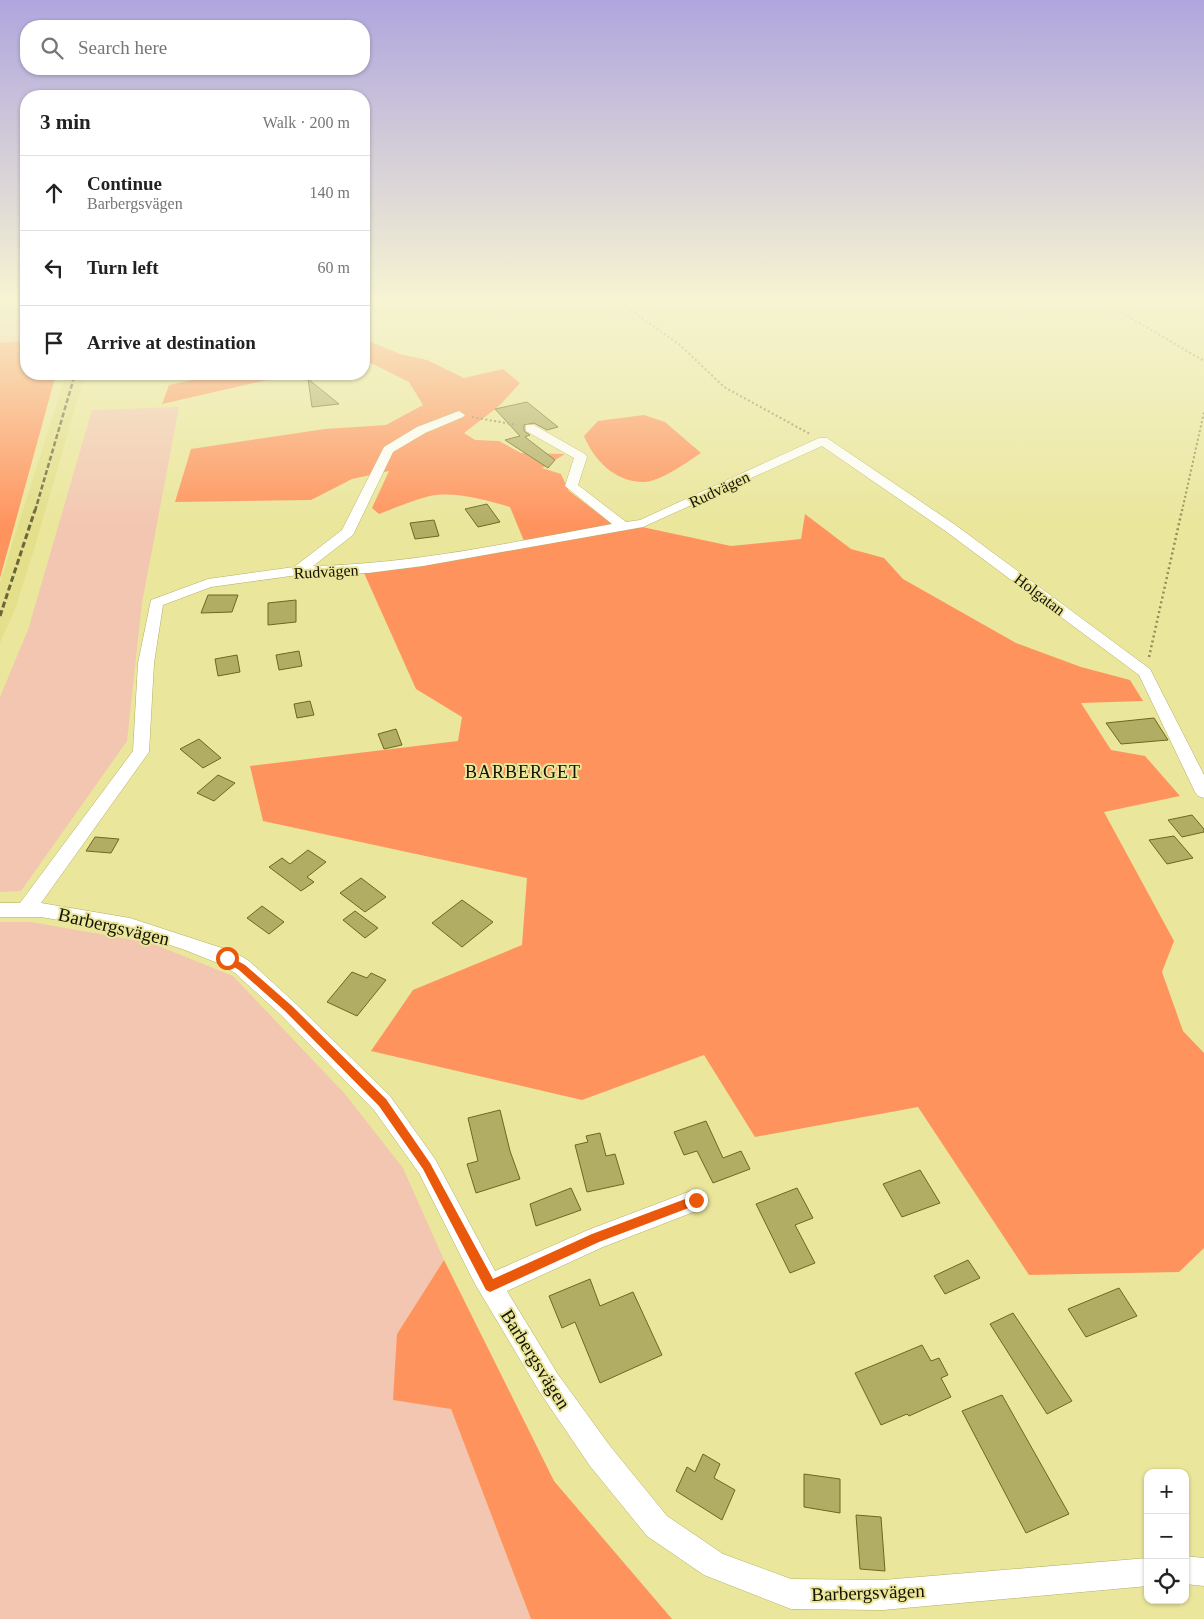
<!DOCTYPE html>
<html lang="en">
<head>
<meta charset="utf-8">
<style>
	body { margin:0; font-family:Georgia,serif; background:#f2f2f2; color:#222 }
	.controls { position:absolute; right:15px; bottom:15px; display:grid; overflow:hidden; border-radius:10px; box-shadow:0 1px 4px #0004 }
	.controls button { width:45px; height:45px; display:grid; place-items:center; padding:0; border:0; border-bottom:1px solid #e0e0e0; background:#fff; color:#222; font:25px sans-serif }
	.stop { position:absolute; width:15px; height:15px; margin:-11px; border:4px solid #ea580c; border-radius:50%; background:#fff }
	.stop.end { background:#ea580c; border-color:#fff; box-shadow:0 1px 5px #0008 }
	.list { margin:0; padding:0; list-style:none }
	h2 { display:flex; justify-content:space-between; align-items:center; height:65px; margin:0; padding:0 20px; font-size:21px }
	h2 small { font-size:16px; font-weight:400; color:#767676 }
	.list li { display:grid; grid-template-columns:32px 1fr auto; gap:15px; align-items:center; box-sizing:border-box; height:75px; padding:0 20px; border-top:1px solid #e0e0e0 }
	.list b { display:block; font-size:19px; white-space:nowrap }
	.list p { margin:0; font-size:16px; white-space:nowrap; color:#767676 }
	.list em { font-size:16px; font-style:normal; color:#767676 }
	.icon { flex:none; width:28px; height:28px; fill:none; stroke:currentColor; stroke-width:2; stroke-linecap:round; stroke-linejoin:round }
	.map { position:relative; flex:none; width:1204px; height:1619px; overflow:hidden }
	.search { position:absolute; background:#fff; box-shadow:0 1px 4px #0004; left:20px; top:20px; width:350px; height:55px; display:flex; align-items:center; gap:12px; box-sizing:border-box; padding:0 18px; border-radius:20px; color:#767676; font-size:19px }
	.panel { position:absolute; background:#fff; box-shadow:0 1px 4px #0004; left:20px; top:90px; width:350px; height:290px; border-radius:20px }
	.map>svg:first-child { display:block }
</style>
</head>
<body>
<div class="map">
<svg width="1204" height="1619" viewBox="0 0 1204 1619">
	<rect width="100%" height="100%" fill="#eae69c"/>
	<polygon fill="#e3df8b" points="66,374 85,374 35,546 15,609 0,643 0,583"/>
	<g fill="#f3c6b1">
		<polygon points="26,300 26,340 0,343 0,302"/>
		<polygon points="179,407 142,603 127,741 21,891 0,892 0,697 28,630 92,410"/>
		<polygon points="0,922 31,922 151,943 233,976 345,1094 403,1168 444,1260 397,1334 451,1409 531,1619 0,1619"/>
	</g>
	<g fill="#ff935e">
		<polygon points="26,340 26,374 56,374 0,578 0,343"/>
		<path d="M 369,341 L 400,354 L 427,360 L 464,378 L 503,369 L 520,383 L 499,406 L 464,433 L 475,440 L 499,441 L 521,453 L 565,454 L 542,468 L 561,474 L 569,491 L 615,526 L 524,541 L 510,507 C 486,500 455,491 430,496 C 413,500 395,508 379,514 L 372,508 L 389,471 L 352,479 L 311,500 L 175,502 L 191,449 L 325,429 L 386,425 L 423,405 L 409,382 L 371,363 L 364,364 L 364,342 Z"/>
		<polygon points="220,374 293,374 162,404 169,385"/>
		<path d="M 644,415 L 665,422 L 701,453 C 687,462 659,483 642,482 C 614,481 594,460 584,436 L 598,421 Z"/>
		<polygon points="805,514 851,549 884,558 903,579 1016,643 1081,667 1130,680 1143,701 1081,703 1111,750 1145,756 1180,796 1104,812 1174,941 1162,972 1183,1031 1204,1053 1204,1248 1179,1272 1029,1275 918,1107 755,1137 704,1055 582,1100 371,1051 413,990 522,945 527,878 263,821 250,766 458,741 462,717 416,689 364,573 642,527 731,546 801,539"/>
		<polygon points="444,1260 554,1481 672,1619 531,1619 451,1409 393,1400 397,1334"/>
	</g>
	<g fill="#b1ad64" stroke="#6c681c">
		<polygon points="308,379 339,404 312,407"/>
		<polygon points="527,402 558,427 547,430 534,423 524,425 524,431 530,435 525,437 555,460 548,468 505,440 520,436 495,409"/>
		<polygon points="487,504 500,522 478,527 465,509"/>
		<polygon points="434,520 439,536 415,539 410,523"/>
		<polygon points="208,595 238,595 232,612 201,613"/>
		<polygon points="296,600 296,622 268,625 268,603"/>
		<polygon points="299,651 302,666 279,670 276,655"/>
		<polygon points="237,655 240,672 218,676 215,659"/>
		<polygon points="310,701 314,715 297,718 294,704"/>
		<polygon points="1154,718 1168,740 1121,744 1106,723"/>
		<polygon points="396,729 402,745 384,749 378,734"/>
		<polygon points="199,739 221,758 203,768 180,749"/>
		<polygon points="218,775 235,783 214,801 197,793"/>
		<polygon points="1192,815 1204,829 1204,832 1182,837 1168,820"/>
		<polygon points="1174,836 1193,858 1167,864 1149,840"/>
		<polygon points="95,837 119,839 111,853 86,851"/>
		<polygon points="308,850 326,862 307,877 314,882 301,891 269,867 282,858 290,864"/>
		<polygon points="361,878 386,897 365,912 340,893"/>
		<polygon points="462,900 493,922 462,947 432,923"/>
		<polygon points="262,906 284,922 269,934 247,918"/>
		<polygon points="355,911 378,928 365,938 343,920"/>
		<polygon points="352,972 367,978 371,973 386,980 357,1016 327,1002"/>
		<polygon points="500,1110 510,1151 520,1179 476,1193 467,1164 478,1161 468,1118"/>
		<polygon points="706,1121 723,1158 741,1151 750,1169 713,1183 697,1151 684,1155 674,1132"/>
		<polygon points="600,1133 606,1156 615,1154 624,1184 587,1192 575,1145 588,1142 586,1136"/>
		<polygon points="920,1170 940,1203 902,1217 883,1184"/>
		<polygon points="571,1188 581,1210 536,1226 530,1204"/>
		<polygon points="797,1188 813,1218 795,1225 815,1263 790,1273 756,1204"/>
		<polygon points="968,1260 980,1278 945,1294 934,1276"/>
		<polygon points="590,1279 600,1306 633,1292 662,1355 600,1383 575,1322 562,1328 549,1296"/>
		<polygon points="1119,1288 1137,1316 1086,1337 1068,1309"/>
		<polygon points="1013,1313 1072,1401 1047,1414 990,1324"/>
		<polygon points="922,1345 931,1361 939,1358 948,1375 941,1378 951,1397 909,1416 907,1414 881,1425 855,1373"/>
		<polygon points="1002,1395 1069,1514 1026,1533 962,1411"/>
		<polygon points="703,1454 720,1464 714,1478 735,1490 722,1520 676,1491 687,1467 695,1472"/>
		<polygon points="804,1474 840,1479 840,1513 804,1507"/>
		<polygon points="856,1515 881,1517 885,1571 860,1569"/>
	</g>
	<g fill="none" stroke-linecap="round" stroke-linejoin="round">
		<defs>
			<g id="street">
				<path d="M 459,411 L 465,415 L 463,417 L 425,433 L 393,452 L 353,535 L 313,566 C 414,564 513,542 612,524 L 565,486 L 574,458 L 526,431 L 526,425 L 534,425 L 585,454 L 587,457 L 578,485 L 626,522 L 640,520 L 819,438 L 827,438 L 954,524 L 1150,669 L 1204,775 L 1204,798 L 1198,796 L 1195,792 L 1139,675 L 944,530 L 822,446 L 643,527 L 423,566 L 368,573 L 298,575 L 211,587 L 163,605 L 154,663 L 149,752 L 41,903 L 130,918 L 234,952 L 249,961 L 295,1003 L 390,1096 L 435,1159 L 495,1271 L 588,1230 L 696,1189 L 704,1192 L 708,1200 L 704,1208 L 603,1247 L 507,1291 L 557,1373 L 610,1446 L 667,1516 L 723,1554 L 791,1579 L 883,1580 L 1148,1558 L 1148,1586 L 883,1610 L 791,1609 L 704,1575 L 647,1536 L 590,1466 L 539,1391 L 475,1284 L 419,1173 L 374,1110 L 281,1015 L 235,973 L 220,964 L 185,950 L 130,932 L 41,917 L 0,917 L 0,903 L 20,903 L 133,751 L 138,663 L 151,600 L 208,579 L 294,567 L 342,530 L 384,447 L 417,427 Z"/>
				<polygon points="1185,1556 1204,1558 1204,1586 1185,1584"/>
			</g>
		</defs>
		<use href="#street" stroke="#b3af66" stroke-width="1"/>
		<g stroke="#908d5a" stroke-width="2" stroke-dasharray="2 2.5" stroke-linecap="butt">
			<polyline points="616,300 680,345 724,387 810,434"/>
			<polyline points="1100,300 1204,361"/>
			<polyline points="472,417 517,425"/>
			<polyline points="1182,511 1204,412"/>
		</g>
		<polyline stroke="#908d5a" stroke-width="2.5" stroke-dasharray="2 3" stroke-linecap="butt" points="1149,657 1182,510"/>
		<use href="#street" fill="#fff" fill-rule="evenodd"/>
		<polyline stroke="#69663d" stroke-width="2.5" stroke-dasharray="5 2.5" stroke-linecap="butt" points="35,511 75,374"/>
		<polyline stroke="#69663d" stroke-width="3" stroke-dasharray="6 3" stroke-linecap="butt" points="0,616 35,510"/>
	</g>
	<linearGradient id="sky" x2="0" y2="1"><stop stop-color="#b0a6de"/><stop offset="0.57" stop-color="#f6f4d2"/><stop offset="1" stop-color="#f6f4d2" stop-opacity="0"/></linearGradient>
	<rect width="1204" height="526" fill="url(#sky)"/>
	<polygon fill="#ea580c" points="227,955 245,965 292,1006 386,1099 430,1163 493,1279 592,1234 696,1195 699,1197 699,1204 599,1242 490,1292 486,1290 423,1169 379,1106 285,1011 239,970 224,961 222,958"/>
	<g text-anchor="middle" stroke-width="4" stroke-linejoin="round" paint-order="stroke">
		<g font-size="16" fill="#151300" stroke="#eae69c">
			<text transform="translate(719 489) rotate(-25)" y="6">Rudvägen</text>
			<text transform="translate(326 571) rotate(-3)" y="6">Rudvägen</text>
			<text transform="translate(1040 594) rotate(37)" y="6">Holgatan</text>
		</g>
		<g font-size="18" letter-spacing="1" fill="#151300" stroke="#eae69c">
			<text x="523" y="778">BARBERGET</text>
		</g>
		<g font-size="19" fill="#151300" stroke="#eae69c">
			<text transform="translate(114 926) rotate(13)" y="7">Barbergsvägen</text>
			<text transform="translate(536 1359) rotate(58)" y="7">Barbergsvägen</text>
			<text transform="translate(868 1592) rotate(-2)" y="7">Barbergsvägen</text>
		</g>
	</g>
</svg>
<div class="controls">
<button>+</button>
<button>−</button>
<button><svg class="icon" aria-label="locate" viewBox="0 0 24 24"><circle cx="12" cy="12" r="6"/><path d="M12 2v4M12 18v4M2 12h4M18 12h4"/></svg></button>
</div>
<div class="stop" style="left:227px;top:958px"></div>
<div class="stop end" style="left:696px;top:1200px"></div>
<div class="search"><svg class="icon" aria-label="search" viewBox="0 0 24 24"><circle cx="10" cy="10" r="6"/><path d="M15 15l6 6"/></svg>Search here</div>
<section class="panel">
<h2>3 min<small>Walk · 200 m</small></h2>
<ul class="list">
<li><svg class="icon" aria-label="ahead" viewBox="0 0 24 24"><path d="M12 20V5M6 11l6-6 6 6"/></svg><div><b>Continue</b><p>Barbergsvägen</p></div><em>140 m</em></li>
<li><svg class="icon" aria-label="left" viewBox="0 0 24 24"><path d="M17 20v-9H6M10 6l-5 5 5 5"/></svg><div><b>Turn left</b></div><em>60 m</em></li>
<li><svg class="icon" aria-label="arrive" viewBox="0 0 24 24"><path d="M6 21V4h12l-3 4 3 4H6"/></svg><div><b>Arrive at destination</b></div></li>
</ul>
</section>
</div>
</body>
</html>
